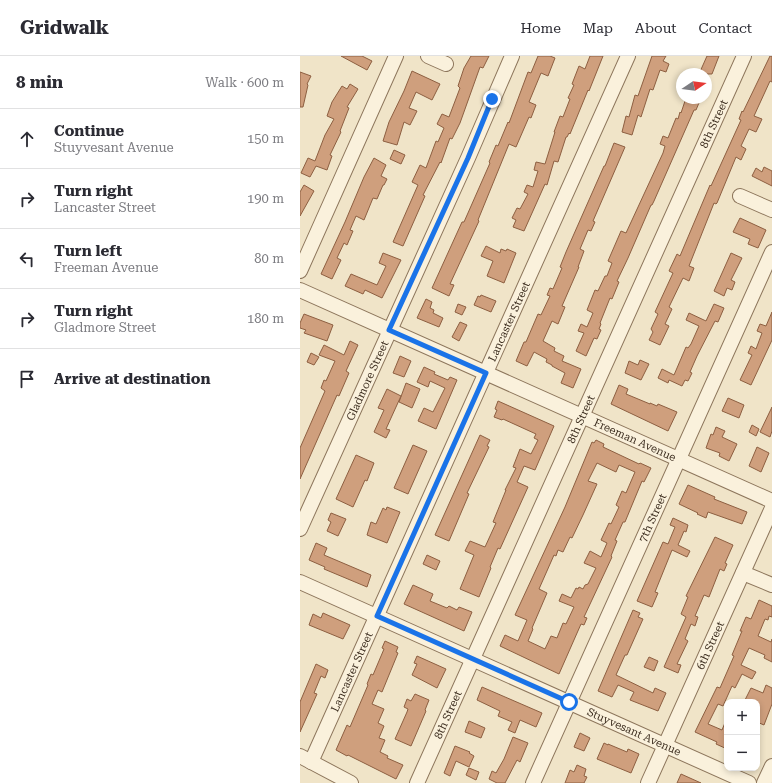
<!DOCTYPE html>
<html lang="en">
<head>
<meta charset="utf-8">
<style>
	body { margin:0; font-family:"Roboto Serif",serif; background:#f7f7f7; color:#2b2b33 }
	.controls { position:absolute; right:12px; bottom:12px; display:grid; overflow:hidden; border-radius:8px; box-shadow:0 2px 6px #0003 }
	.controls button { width:36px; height:36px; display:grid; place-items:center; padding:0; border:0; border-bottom:1px solid #e1e1e2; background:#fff; color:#2b2b33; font:20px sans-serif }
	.compass { position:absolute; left:376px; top:12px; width:36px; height:36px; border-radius:50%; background:#fff; box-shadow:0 2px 6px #0003; rotate:77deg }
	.stop { position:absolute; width:12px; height:12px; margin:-9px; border:3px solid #1a73e8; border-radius:50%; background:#fff }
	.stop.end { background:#1a73e8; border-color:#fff; box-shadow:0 1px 4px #0008 }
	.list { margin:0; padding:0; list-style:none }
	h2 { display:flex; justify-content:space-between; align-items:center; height:52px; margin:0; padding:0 16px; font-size:17px }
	h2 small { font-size:13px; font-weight:400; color:#7c7c81 }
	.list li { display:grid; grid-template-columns:26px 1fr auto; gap:12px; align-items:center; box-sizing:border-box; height:60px; padding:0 16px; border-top:1px solid #e1e1e2 }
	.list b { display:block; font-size:15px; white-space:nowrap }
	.list p { margin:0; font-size:13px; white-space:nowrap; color:#7c7c81 }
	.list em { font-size:13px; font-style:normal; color:#7c7c81 }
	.icon { flex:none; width:22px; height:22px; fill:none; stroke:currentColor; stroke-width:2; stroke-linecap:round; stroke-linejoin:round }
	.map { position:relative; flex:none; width:472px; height:727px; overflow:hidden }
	header { display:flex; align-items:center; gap:24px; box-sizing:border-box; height:56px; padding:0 20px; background:#fff; border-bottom:1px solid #e1e1e2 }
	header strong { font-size:19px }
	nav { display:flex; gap:22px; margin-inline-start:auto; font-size:14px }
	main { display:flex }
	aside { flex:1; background:#fff }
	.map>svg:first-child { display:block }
</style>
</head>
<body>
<header>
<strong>Gridwalk</strong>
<nav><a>Home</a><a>Map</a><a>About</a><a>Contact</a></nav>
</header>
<main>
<aside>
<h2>8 min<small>Walk · 600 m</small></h2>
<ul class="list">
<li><svg class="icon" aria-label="ahead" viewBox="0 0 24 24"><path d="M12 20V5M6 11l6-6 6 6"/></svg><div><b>Continue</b><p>Stuyvesant Avenue</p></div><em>150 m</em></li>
<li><svg class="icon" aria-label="right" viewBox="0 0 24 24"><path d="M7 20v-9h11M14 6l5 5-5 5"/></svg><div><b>Turn right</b><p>Lancaster Street</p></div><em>190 m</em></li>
<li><svg class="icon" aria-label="left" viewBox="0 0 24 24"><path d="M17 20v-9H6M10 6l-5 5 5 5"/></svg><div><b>Turn left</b><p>Freeman Avenue</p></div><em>80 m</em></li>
<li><svg class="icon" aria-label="right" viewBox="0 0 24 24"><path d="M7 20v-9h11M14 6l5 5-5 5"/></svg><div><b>Turn right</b><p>Gladmore Street</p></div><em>180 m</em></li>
<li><svg class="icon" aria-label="arrive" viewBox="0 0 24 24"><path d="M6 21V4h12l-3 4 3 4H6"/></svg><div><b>Arrive at destination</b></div></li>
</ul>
</aside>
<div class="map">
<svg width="472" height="727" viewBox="0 0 472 727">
	<rect width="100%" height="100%" fill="#f0e4c8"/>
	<g fill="#cf9f7d" stroke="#8d5f41" fill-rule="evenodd">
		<polygon points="41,0 62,0 72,5 67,14"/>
		<polygon points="171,0 189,0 183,12 180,11 160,67 152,83 150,82 141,107 140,106 123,139 125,140 103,190 93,186 118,129 112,126 120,109 126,112 136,85 138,86 144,72 137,68 142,58 149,61 160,32 158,30 164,12"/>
		<polygon points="238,0 250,0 255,2 248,20 241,17 229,46 236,49 231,62 229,61 216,91 209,88 178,164 179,165 150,228 154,229 149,240 132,232 162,166 164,166 190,107 189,106 196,89 198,90 208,66 209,67 228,16 231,17"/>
		<polygon points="290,0 303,0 289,35 288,34 270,78 269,77 267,81 266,81 258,106 254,105 247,129 245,128 224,175 213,171 216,164 212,162 217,152 220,153 228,138 224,136 227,129 233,131 238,115 234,114 236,106 245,108 255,76 254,76 260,60 263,61 270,43 268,42 274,29 272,28 279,10 285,13"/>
		<polygon points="352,0 366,0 363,5 369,8 366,16 360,14 353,34 350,33 341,61 338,59 332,79 322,76 326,60 329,61 335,39 338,40"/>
		<polygon points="407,0 419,0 412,18 399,18"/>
		<polygon points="470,0 472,0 472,26 470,25 454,60 462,63 456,76 449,73 441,90 446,93 441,104 436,101 417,147 416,148 414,147 389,210 394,212 389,225 383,222 369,251 372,253 365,268 369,270 360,289 349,284 353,276 351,273 358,258 355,256 373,217 369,215 377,198 380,200 410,129 411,130 441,64 439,63 442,55 443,56"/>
		<polygon points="112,15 140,28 132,44 116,36 109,52 117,55 110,69 104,66 97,89 83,85 89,66 104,35"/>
		<polygon points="0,16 11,20 7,28 8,29 3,51 0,51"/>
		<polygon points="50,28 58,33 47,51 49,52 40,75 41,76 30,99 32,100 27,114 16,110 10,121 1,117 8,102 15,105 25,79 34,63 27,60 32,46 42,30 47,33"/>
		<polygon points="386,42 401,42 396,54 394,54 354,145 352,149 351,149 328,202 317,225 319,226 312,243 310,242 300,267 301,268 299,273 301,274 297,283 294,282 286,300 276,295 284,277 278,275 281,268 287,271 293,257 287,254 295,234 298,235 305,220 307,220 312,207 308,205 321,175 326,177 363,97 365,90 360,88 363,80 368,82 376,62 378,63 380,56 381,57"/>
		<polygon points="314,87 325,91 293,165 295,166 291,175 288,174 280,193 284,195 278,211 279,211 262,250 265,251 258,268 252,265 243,285 255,292 254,295 264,300 262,305 281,313 273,332 261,327 265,317 252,310 252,309 246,306 247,303 234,296 227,310 216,305 224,286 226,286 238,258 241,259 250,240 247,239 250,232 253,233 262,212 260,211 266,196 304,110 305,110"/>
		<polygon points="94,94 105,99 101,108 90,103"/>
		<polygon points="74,102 86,109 81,120 87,123 84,129 83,129 77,143 73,142 64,164 56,160 50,174 53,175 47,189 44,187 37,202 41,204 32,223 21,218 45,166 64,121"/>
		<polygon points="464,111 472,115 472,130 452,120 456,112 462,116"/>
		<polygon points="4,129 14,135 0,160 0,136"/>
		<polygon points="440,162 466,174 458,192 448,188 450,183 433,176"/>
		<polygon points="186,190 200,197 201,193 206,195 207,193 216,197 204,227 187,220 193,205 181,200"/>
		<polygon points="83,197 101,204 82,242 65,234 63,238 45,230 51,218 77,229 86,210 79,207"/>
		<polygon points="431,197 442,202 431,224 435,226 432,234 427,232 424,240 414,235"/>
		<polygon points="181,239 196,245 191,256 174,249 178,240 180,241"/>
		<polygon points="126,243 132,246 130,252 134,254 133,257 143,262 139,271 117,262"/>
		<polygon points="158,248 166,251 162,259 155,256"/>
		<polygon points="414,248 424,252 418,266 415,265 397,300 390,316 392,317 388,325 385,324 382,330 369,324 368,327 358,322 362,313 374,319 386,291 388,292 391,288 399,270 386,264 389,257 406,265"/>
		<polygon points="472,256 472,284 451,329 440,324 452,299 448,297 451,290 456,293 462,277 457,275 460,268 466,270"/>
		<polygon points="4,258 33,269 27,285 4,277 6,274 0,272 0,267"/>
		<polygon points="160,266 167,269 159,285 152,281"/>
		<polygon points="50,285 58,289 46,315 49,317 39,340 37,339 0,423 0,392 25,335 21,332 24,324 26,325 35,305 19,299 24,289 44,299"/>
		<polygon points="11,297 19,301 14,309 7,306"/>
		<polygon points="100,300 111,305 104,321 93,317"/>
		<polygon points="340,304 349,308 341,324 325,317 329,305 338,309"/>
		<polygon points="124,311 135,316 134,318 148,324 150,321 157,324 136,373 118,365 124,352 133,356 145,332 130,325 128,331 117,326"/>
		<polygon points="106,327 120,333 112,352 99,346"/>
		<polygon points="319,329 328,333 326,338 350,348 350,347 357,350 358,348 377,356 368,375 311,348"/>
		<polygon points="87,333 101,340 86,373 90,374 86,382 74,376 84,354 78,352"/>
		<polygon points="428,342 444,349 439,362 422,355"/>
		<polygon points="198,345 254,370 235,414 224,410 217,426 228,431 200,493 198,492 190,511 191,512 179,541 160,533 174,499 165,495 170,485 185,491 196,467 193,466 206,434 205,434 216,412 213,411 220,393 231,398 238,384 234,382 236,378 203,363 202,364 194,361 197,354 195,353"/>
		<polygon points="472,351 472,375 470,381 460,376"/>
		<polygon points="452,369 459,373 456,380 449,376"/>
		<polygon points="416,371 425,375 422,381 437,388 429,405 419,400 420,397 406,392 411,378 413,379"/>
		<polygon points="180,379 190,384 187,390 189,391 167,437 169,438 149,485 135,479"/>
		<path d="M 296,384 L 304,388 L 303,391 L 339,408 L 340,407 L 351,412 L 344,426 L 342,425 L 325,466 L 323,466 L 315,484 L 317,485 L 311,500 L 312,501 L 284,561 L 287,562 L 284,569 L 281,568 L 259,618 L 200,590 L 205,579 L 218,585 L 227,564 L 215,559 L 265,451 L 292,386 L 294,387 ZM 297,407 L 316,416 L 319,409 L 335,416 L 326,437 L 322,435 L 316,449 L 319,451 L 311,468 L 309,467 L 301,484 L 307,487 L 301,501 L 290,495 L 284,507 L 296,512 L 288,528 L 285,529 L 283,533 L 279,531 L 278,533 L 276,532 L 271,542 L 262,538 L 259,545 L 274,551 L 266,568 L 263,567 L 257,582 L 251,580 L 245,593 L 228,585 L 233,573 L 232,572 L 247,537 L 239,533 L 254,499 L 256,500 L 258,494 L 263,496 L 270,481 L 272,482 L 283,459 L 297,428 L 288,425 Z"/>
		<polygon points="113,389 127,395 108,438 94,432"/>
		<polygon points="457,391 469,397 461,416 449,410"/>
		<polygon points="56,399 74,407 67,425 65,424 53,451 36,443"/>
		<polygon points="388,429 415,441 414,443 447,456 442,468 408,456 406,462 397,458 398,457 379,448"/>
		<polygon points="87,451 100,456 87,487 67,479 71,466 76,468 83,452 86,454"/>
		<polygon points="31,457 46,463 38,480 27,475 31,466 28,464"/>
		<polygon points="373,462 388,469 386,476 384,475 378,489 390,495 387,501 372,494 355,536 358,537 352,551 337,545 363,486 368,488 375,471 370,469"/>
		<polygon points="415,481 433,489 425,507 427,508 424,515 420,513 409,541 404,539 395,560 398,561 395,570 391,568 385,583 388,585 377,608 381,609 378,617 364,611 386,561 381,558 388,541 386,540"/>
		<polygon points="16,487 27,492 24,499 71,519 67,531 24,513 25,511 9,504"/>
		<polygon points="127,499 140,505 136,514 123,508"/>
		<polygon points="113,529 133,538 130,545 147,552 149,550 157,554 159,551 172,556 164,575 104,548"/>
		<polygon points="459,544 472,550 472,561 469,560 468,564 465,563 458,580 471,586 472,583 472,606 464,602 465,599 449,592 441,609 456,616 452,623 442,618 435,632 432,630 423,650 418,648 408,668 422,674 427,662 427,693 416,688 417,686 395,676 417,631 420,632 434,600 432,599 442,575 440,575 446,561 451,563"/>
		<polygon points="333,554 340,557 338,561 343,563 327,599 325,599 316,619 353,637 355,632 366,637 358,655 330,644 334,636 318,629 312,641 298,635"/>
		<polygon points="23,557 50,569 43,583 9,569 13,558 21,562"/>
		<polygon points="85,585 98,591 96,596 98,597 82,636 78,634 72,648 84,653 78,667 84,670 79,682 85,684 80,696 88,700 87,702 103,709 96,723 48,699 47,700 36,694 47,669 50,671 68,629 67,628 71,618 73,619 84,593 82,592"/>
		<polygon points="117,600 146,613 137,632 112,619 117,608 114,607"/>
		<polygon points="349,601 358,605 354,615 344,611"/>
		<polygon points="16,608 28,614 25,622 21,620 14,637 17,638 0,676 0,646"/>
		<polygon points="466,629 472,632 472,648 464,669 457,666 457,646 444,646 451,632 463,637"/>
		<polygon points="182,631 242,657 236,671 220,664 215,677 208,674 212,666 198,660 200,655 177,644"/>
		<polygon points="115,638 129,644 125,654 126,655 111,690 95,683 107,656 108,653 104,651 107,643 111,645"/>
		<polygon points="169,665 185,672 181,682 165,676"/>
		<polygon points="280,677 290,682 284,695 274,691"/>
		<polygon points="213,681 228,687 220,706 217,704 205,727 197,727 189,723 192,715 196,717 204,703"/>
		<polygon points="304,687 308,689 308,688 327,696 328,693 339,698 331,717 297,703"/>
		<polygon points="155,690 170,696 169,697 174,700 169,711 156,705 150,720 144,717"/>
		<polygon points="277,709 286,713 284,720 287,721 284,727 265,727 270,714 274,716"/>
		<polygon points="169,712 179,716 176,724 166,719"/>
		<polygon points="381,718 401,727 377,727"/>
	</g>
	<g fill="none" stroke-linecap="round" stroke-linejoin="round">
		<defs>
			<g id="minor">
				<polyline points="128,0 146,8"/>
				<polyline points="440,140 472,154"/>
				<polyline points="0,215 96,0"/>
				<path id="s1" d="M 0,234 L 472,445"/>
				<path id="s2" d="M 0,473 L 168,102 L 212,0"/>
				<polyline points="443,517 472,529"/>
				<path id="s3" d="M 0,526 L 449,727"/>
				<polyline points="0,700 51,727"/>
				<path id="s4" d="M 11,706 L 328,0"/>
				<path id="s5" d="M 117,727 L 444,0"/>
				<path id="s6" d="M 233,727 L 472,196"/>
				<path id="s7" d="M 348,727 L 472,452"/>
				<polyline points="464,727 472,710"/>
			</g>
		</defs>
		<use href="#minor" stroke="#8d765c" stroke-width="16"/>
		<use href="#minor" stroke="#faf1dc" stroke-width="14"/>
	</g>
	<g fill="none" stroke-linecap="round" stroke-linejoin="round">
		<polyline stroke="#1a73e8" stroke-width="5" points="192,43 168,102 89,274 186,317 77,560 269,646"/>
	</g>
	<g text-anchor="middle" stroke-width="3.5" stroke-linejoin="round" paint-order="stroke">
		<g font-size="11" fill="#3d2e20" stroke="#f7eed8">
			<text dy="4" stroke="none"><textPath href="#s5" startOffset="723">8th Street</textPath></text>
			<text dy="4" stroke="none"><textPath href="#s4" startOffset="483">Lancaster Street</textPath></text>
			<text dy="4" stroke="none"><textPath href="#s2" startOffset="163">Gladmore Street</textPath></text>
			<text dy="4" stroke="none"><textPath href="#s5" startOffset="399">8th Street</textPath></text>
			<text dy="4" stroke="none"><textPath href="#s1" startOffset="367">Freeman Avenue</textPath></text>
			<text dy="4" stroke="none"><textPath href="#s6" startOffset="291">7th Street</textPath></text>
			<text dy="4" stroke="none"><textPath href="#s7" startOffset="151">6th Street</textPath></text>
			<text dy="4" stroke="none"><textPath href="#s4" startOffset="99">Lancaster Street</textPath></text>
			<text dy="4" stroke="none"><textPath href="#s5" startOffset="75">8th Street</textPath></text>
			<text dy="4" stroke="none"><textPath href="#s3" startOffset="366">Stuyvesant Avenue</textPath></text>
		</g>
	</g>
</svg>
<div class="controls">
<button>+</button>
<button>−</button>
</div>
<svg class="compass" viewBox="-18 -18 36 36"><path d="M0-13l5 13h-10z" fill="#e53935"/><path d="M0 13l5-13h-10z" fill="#7c7c81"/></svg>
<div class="stop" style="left:269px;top:646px"></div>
<div class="stop end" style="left:192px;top:43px"></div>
</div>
</main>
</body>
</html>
